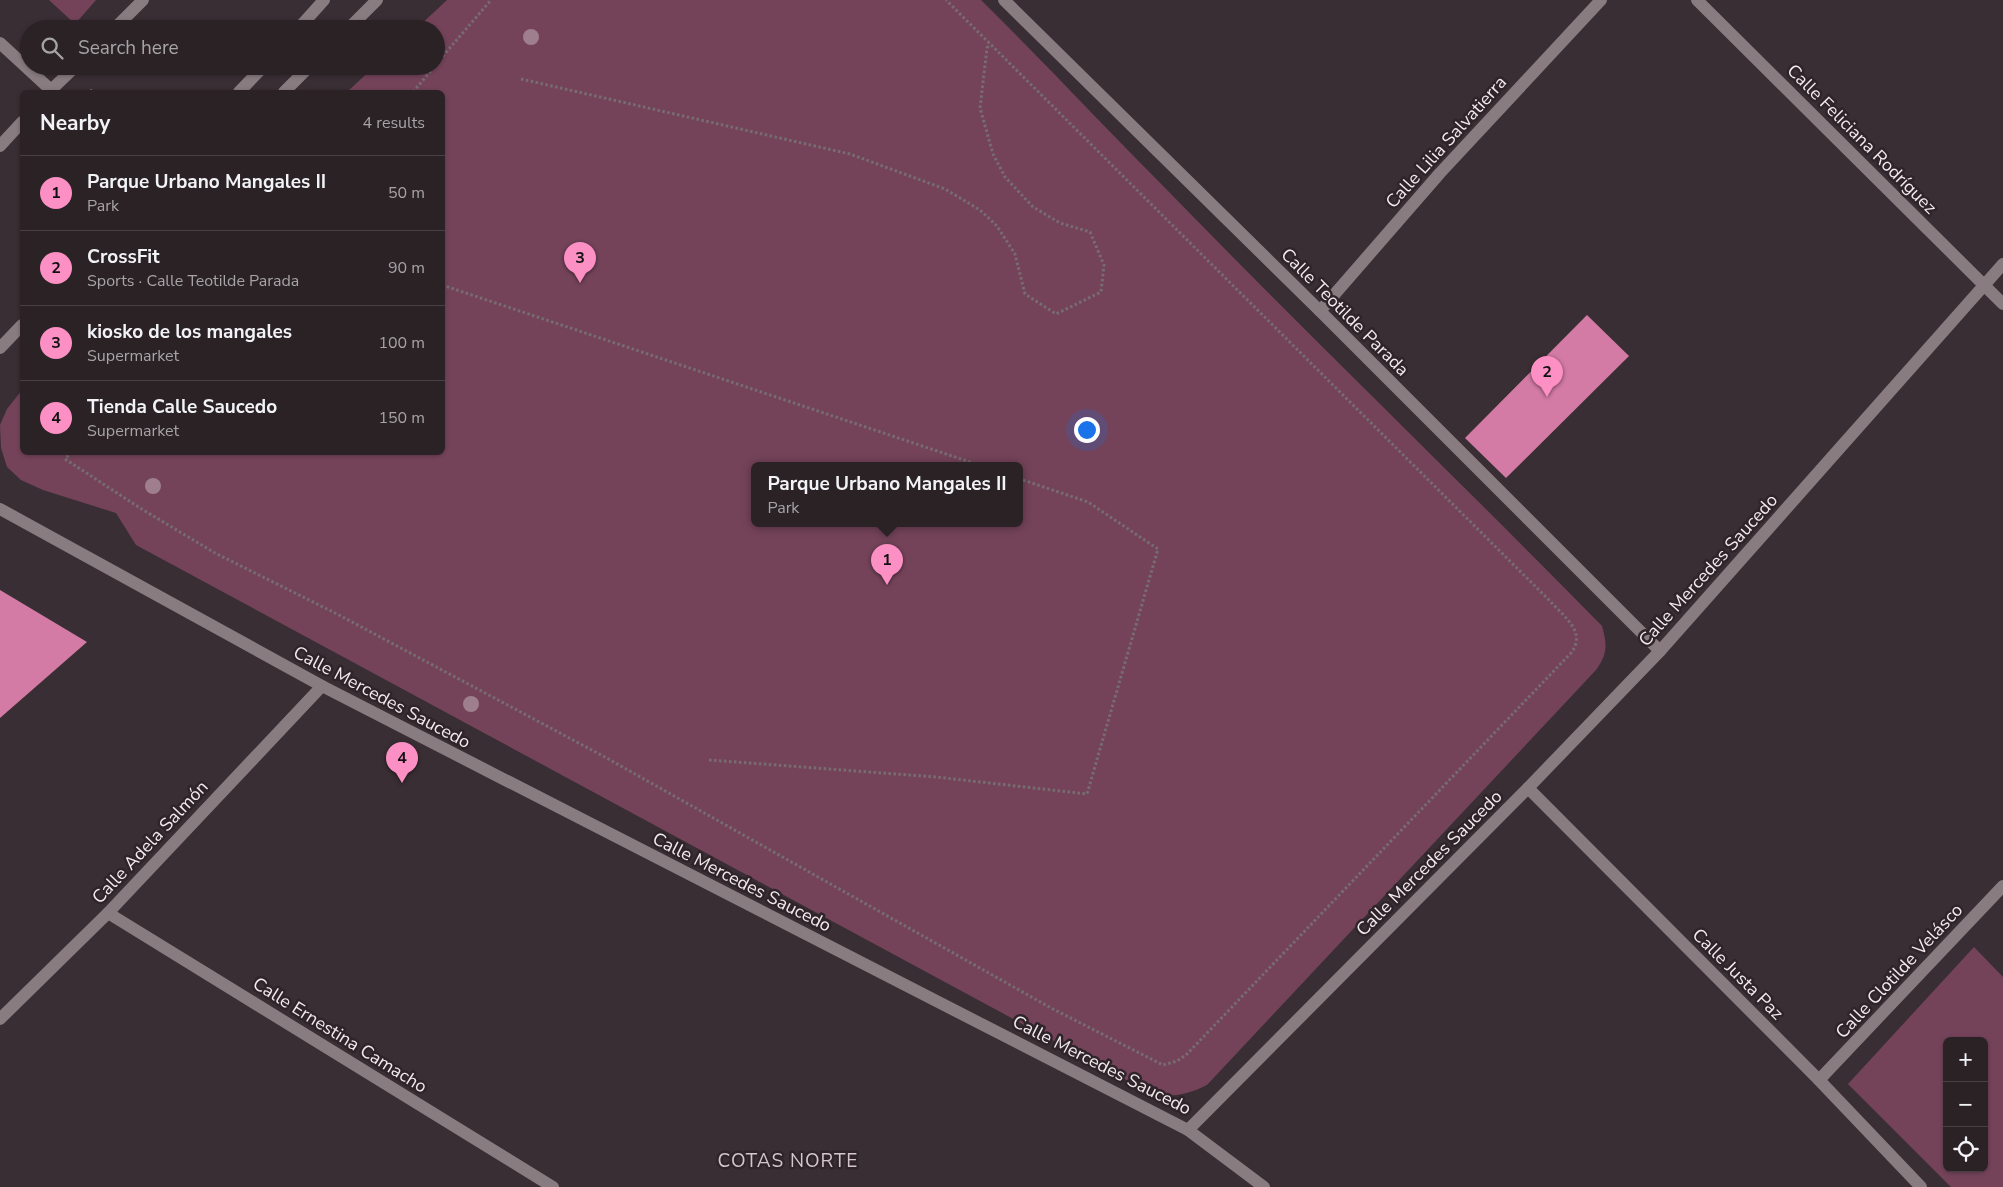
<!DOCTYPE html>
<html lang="en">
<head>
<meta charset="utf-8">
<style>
	body { margin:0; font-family:"Nunito Sans",sans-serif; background:#332a2e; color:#f1f3f6 }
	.controls { position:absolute; right:15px; bottom:15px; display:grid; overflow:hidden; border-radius:8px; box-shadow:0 1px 4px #0004 }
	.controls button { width:45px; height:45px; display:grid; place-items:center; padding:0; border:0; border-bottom:1px solid #473f43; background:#2b2226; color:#f1f3f6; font:25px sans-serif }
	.you { position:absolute; left:1086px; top:429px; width:18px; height:18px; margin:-12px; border:4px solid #fff; border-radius:50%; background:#1a73e8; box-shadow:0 0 0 8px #1a73e833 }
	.badge { display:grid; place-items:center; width:32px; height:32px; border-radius:50%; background:#fc8fc3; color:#111; font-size:16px; font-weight:700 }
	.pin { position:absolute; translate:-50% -41px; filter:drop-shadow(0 1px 2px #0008) }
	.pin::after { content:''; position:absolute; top:26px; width:18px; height:15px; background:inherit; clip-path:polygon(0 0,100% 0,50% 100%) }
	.popup { position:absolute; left:751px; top:462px; width:272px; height:65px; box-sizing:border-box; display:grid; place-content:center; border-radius:8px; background:#2b2226; filter:drop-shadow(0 1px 4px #0005); font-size:16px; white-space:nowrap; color:#a6a4a7 }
	.popup b { font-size:19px; color:#f1f3f6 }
	.popup::after { content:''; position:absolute; left:50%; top:100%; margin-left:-10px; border:10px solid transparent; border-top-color:#2b2226 }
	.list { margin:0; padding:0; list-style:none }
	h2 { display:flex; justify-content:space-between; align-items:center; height:65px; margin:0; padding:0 20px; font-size:21px }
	h2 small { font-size:16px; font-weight:400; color:#a6a4a7 }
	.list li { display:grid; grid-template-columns:32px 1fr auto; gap:15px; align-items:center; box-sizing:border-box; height:75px; padding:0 20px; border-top:1px solid #473f43 }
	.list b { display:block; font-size:19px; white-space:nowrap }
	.list p { margin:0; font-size:16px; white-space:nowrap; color:#a6a4a7 }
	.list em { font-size:16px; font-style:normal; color:#a6a4a7 }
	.icon { flex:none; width:28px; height:28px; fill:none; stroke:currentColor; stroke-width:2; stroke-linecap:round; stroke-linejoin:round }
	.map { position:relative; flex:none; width:2003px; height:1187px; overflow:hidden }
	.search { position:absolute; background:#2b2226; box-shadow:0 1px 4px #0004; left:20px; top:20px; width:425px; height:55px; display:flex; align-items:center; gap:12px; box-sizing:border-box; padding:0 18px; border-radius:28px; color:#a6a4a7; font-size:19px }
	.panel { position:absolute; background:#2b2226; box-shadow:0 1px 4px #0004; left:20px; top:90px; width:425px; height:365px; border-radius:8px }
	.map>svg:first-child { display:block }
</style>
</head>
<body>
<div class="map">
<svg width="2003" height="1187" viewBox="0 0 2003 1187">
	<rect width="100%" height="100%" fill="#392e33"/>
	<g fill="#74435a" fill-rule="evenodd">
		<polygon points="49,0 96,0 75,24"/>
		<path d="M 447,0 L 981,0 C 1045,63 1106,129 1170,193 C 1312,339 1459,480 1602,626 C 1607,644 1608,654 1596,670 L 1207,1085 C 1189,1094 1175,1097 1154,1095 L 136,545 L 116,513 L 43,490 L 21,480 L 7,467 L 1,448 L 0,425 L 7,409 L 22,390 L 22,452 L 442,452 L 442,92 L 347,92 L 375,66 L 436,66 L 436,29 L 416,29 ZM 1020,466 L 1020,524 L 754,524 L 754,466 Z"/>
		<path d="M 1974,947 L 2003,977 L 2003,1187 L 1951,1187 L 1848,1084 ZM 1947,1041 L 1984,1041 L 1984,1168 L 1947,1168 Z"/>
	</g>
	<g fill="#d37ba5">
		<polygon points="1587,315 1629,356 1506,478 1465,438"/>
		<polygon points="0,590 87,642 0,718"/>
	</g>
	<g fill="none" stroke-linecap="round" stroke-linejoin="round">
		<g stroke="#776d71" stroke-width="3" stroke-dasharray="2.5 2.5" stroke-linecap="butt">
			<polyline points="436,64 491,0"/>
			<polyline points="521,79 850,154 945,189 980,210 997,226 1015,254 1025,294 1056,314 1101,292 1104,265 1090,232 1060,223 1033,207 1005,177 993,154 980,108 987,48 990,44"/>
			<polyline points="90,90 93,92"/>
			<polyline points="413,92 435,66"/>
			<polyline points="442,285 982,466"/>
			<path d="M 72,452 L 65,459 L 140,508 L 215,553 L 339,615 L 603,756 L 1051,1008 L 1163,1065 L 1177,1061 L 1186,1055 L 1571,653 C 1587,632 1564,617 1550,601 L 946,0"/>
			<polyline points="709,760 936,777 1087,794 1158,549 1088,502 1020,479"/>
		</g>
		<g stroke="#897c81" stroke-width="12">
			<polyline points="348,29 377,0"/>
			<polyline points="284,92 310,66"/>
		</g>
		<g stroke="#897c81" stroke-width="12">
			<polyline points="1004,0 1320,311 1660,651"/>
			<polyline points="1697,0 2003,304"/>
			<polyline points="0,43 51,90"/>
			<polyline points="1320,311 1440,173 1601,0"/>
			<polyline points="0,509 322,686 1188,1130 1264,1187"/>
			<polyline points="1528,788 1819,1080 1921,1187"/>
			<polyline points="108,913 553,1187"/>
			<polyline points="0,1019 108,913 322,686"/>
			<polyline points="1819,1080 2003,886"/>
			<polyline points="1188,1130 1528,788 1660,651 2003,264"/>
		</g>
		<g stroke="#897c81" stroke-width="12">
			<polyline points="114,29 143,0"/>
			<polyline points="298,29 324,0"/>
			<polyline points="49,92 76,66"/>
			<polyline points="239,92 264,66"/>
			<polyline points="0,146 22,122"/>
			<polyline points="0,348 22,325"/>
		</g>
	</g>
	<g fill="#9f7f8d">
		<circle cx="531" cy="37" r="8"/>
		<circle cx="153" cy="486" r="8"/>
		<circle cx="471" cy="704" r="8"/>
	</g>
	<g text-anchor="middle" stroke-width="5" stroke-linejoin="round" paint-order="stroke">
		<g font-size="18" fill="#f2ebee" stroke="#2f2429">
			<text transform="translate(1862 139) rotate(45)" y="6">Calle Feliciana Rodríguez</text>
			<text transform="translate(1446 142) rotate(-48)" y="6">Calle Lilia Salvatierra</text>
			<text transform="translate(1345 312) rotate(45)" y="6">Calle Teotilde Parada</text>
			<text transform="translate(1708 570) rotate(-48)" y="6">Calle Mercedes Saucedo</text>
			<text transform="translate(382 697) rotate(28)" y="6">Calle Mercedes Saucedo</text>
			<text transform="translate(150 842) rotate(-47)" y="6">Calle Adela Salmón</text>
			<text transform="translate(1429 863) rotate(-45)" y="6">Calle Mercedes Saucedo</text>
			<text transform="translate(742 882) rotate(27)" y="6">Calle Mercedes Saucedo</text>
			<text transform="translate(1899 971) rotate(-47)" y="6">Calle Clotilde Velásco</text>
			<text transform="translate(1738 974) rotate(45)" y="6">Calle Justa Paz</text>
			<text transform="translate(340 1035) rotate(32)" y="6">Calle Ernestina Camacho</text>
			<text transform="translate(1102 1065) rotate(27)" y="6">Calle Mercedes Saucedo</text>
		</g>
		<g font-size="19" letter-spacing="1" fill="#d4c6cb" stroke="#2f2429">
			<text x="788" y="1167">COTAS NORTE</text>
		</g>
	</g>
</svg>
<div class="controls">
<button>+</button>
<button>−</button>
<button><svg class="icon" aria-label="locate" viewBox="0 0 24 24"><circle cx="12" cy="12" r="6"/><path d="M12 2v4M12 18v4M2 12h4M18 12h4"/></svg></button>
</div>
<div class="you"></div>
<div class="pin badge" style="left:887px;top:585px">1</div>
<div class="popup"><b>Parque Urbano Mangales II</b>Park</div>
<div class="pin badge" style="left:1547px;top:397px">2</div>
<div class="pin badge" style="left:580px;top:283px">3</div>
<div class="pin badge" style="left:402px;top:783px">4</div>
<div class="search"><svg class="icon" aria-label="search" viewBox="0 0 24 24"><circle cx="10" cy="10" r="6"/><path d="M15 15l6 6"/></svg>Search here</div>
<section class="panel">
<h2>Nearby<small>4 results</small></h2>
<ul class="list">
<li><span class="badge">1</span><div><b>Parque Urbano Mangales II</b><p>Park</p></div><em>50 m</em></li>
<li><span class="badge">2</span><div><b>CrossFit</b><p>Sports · Calle Teotilde Parada</p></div><em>90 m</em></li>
<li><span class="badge">3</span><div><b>kiosko de los mangales</b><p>Supermarket</p></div><em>100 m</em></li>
<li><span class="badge">4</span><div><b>Tienda Calle Saucedo</b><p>Supermarket</p></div><em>150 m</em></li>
</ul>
</section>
</div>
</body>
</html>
